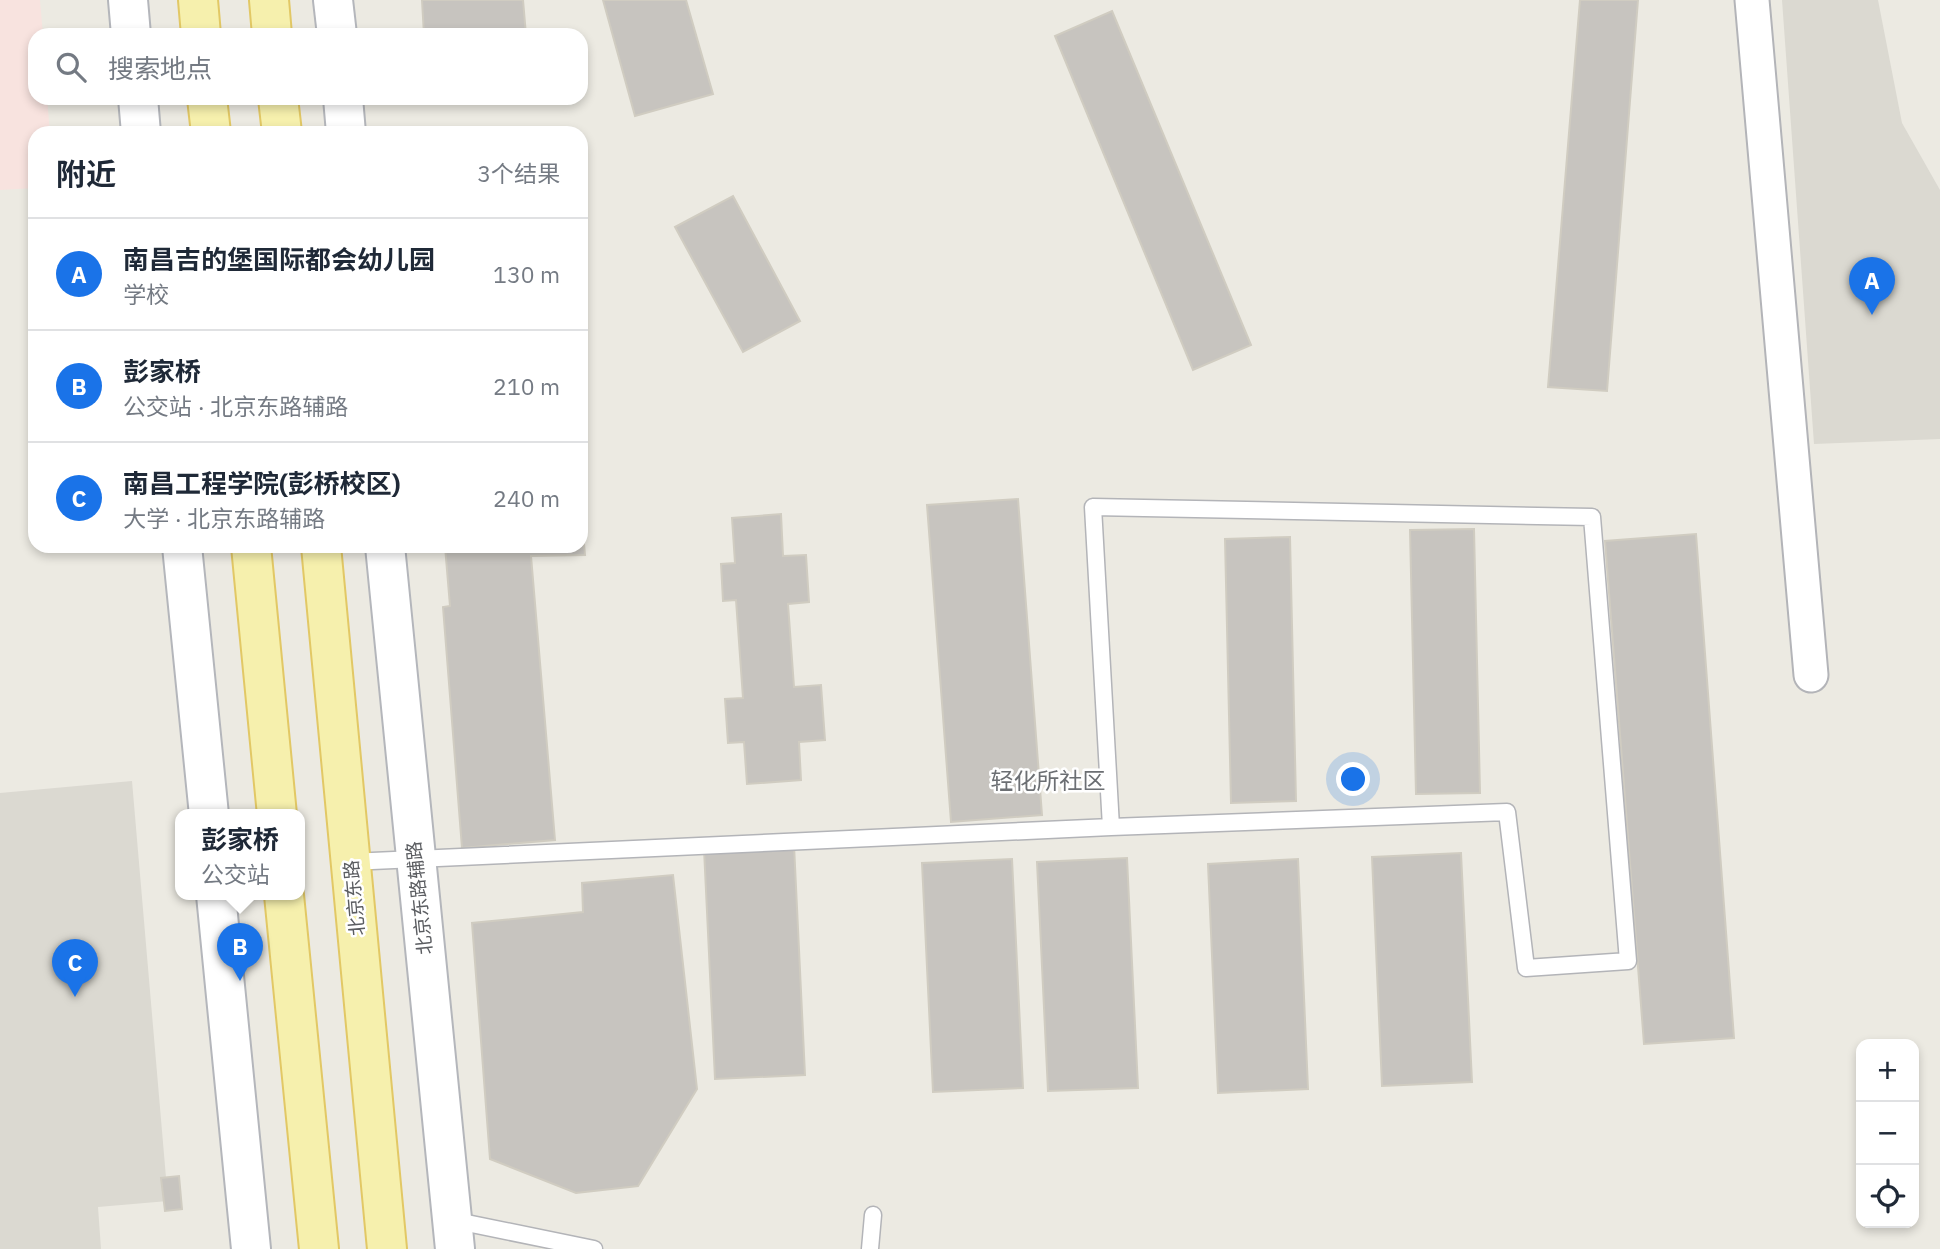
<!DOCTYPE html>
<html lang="zh">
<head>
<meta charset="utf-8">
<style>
	body { margin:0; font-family:"IBM Plex Sans","Noto Sans SC",sans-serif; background:#f2f2f3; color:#1f2937 }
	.controls { position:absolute; right:21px; bottom:21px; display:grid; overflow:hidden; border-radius:14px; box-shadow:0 4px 10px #0003 }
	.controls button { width:63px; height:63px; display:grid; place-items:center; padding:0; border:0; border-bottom:2px solid #e0e1e3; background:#fff; color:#1f2937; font:35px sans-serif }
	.you { position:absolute; left:1354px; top:780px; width:24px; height:24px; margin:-18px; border:5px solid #fff; border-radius:50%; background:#1a73e8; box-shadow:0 0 0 10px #1a73e833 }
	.badge { display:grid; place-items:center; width:46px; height:46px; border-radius:50%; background:#1a73e8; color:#fff; font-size:23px; font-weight:700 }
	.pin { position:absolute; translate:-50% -58px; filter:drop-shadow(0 2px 4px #0008) }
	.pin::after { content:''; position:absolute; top:37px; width:24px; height:21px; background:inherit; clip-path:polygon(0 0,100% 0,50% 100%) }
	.popup { position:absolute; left:175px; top:809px; width:130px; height:91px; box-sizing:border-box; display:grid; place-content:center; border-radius:14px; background:#fff; filter:drop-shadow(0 2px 5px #0005); font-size:23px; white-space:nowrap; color:#747a83 }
	.popup b { font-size:26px; color:#1f2937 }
	.popup::after { content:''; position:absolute; left:50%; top:100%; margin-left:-14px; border:14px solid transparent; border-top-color:#fff }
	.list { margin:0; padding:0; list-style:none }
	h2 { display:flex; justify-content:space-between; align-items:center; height:91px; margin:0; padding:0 28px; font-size:30px }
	h2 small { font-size:23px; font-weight:400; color:#747a83 }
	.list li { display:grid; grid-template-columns:46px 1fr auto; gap:21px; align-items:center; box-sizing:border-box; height:112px; padding:0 28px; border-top:2px solid #e0e1e3 }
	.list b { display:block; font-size:26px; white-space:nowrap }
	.list p { margin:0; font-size:23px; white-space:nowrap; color:#747a83 }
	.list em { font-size:23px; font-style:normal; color:#747a83 }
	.icon { flex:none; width:38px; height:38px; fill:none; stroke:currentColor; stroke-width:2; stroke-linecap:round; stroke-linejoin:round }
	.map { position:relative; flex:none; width:1940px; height:1249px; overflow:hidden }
	.search { position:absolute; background:#fff; box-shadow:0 4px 10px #0003; left:28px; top:28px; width:560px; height:77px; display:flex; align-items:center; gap:18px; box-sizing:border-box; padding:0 24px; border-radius:21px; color:#747a83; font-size:26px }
	.panel { position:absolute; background:#fff; box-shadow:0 4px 10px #0003; left:28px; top:126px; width:560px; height:427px; border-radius:21px }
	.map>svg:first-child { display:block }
</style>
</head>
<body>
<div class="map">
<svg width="1940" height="1249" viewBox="0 0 1940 1249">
	<rect width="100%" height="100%" fill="#eceae2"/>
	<g fill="#dbd9d1">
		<polygon points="1782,0 1878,0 1902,123 1940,190 1940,439 1814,444"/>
		<polygon points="132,781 168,1201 98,1207 101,1249 0,1249 0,793"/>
	</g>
	<polygon fill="#f8e3df" points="0,0 40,0 43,35 35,35 35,98 47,98 50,133 35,133 35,188 0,190"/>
	<g fill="#c7c4bf" stroke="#d0ccc1" stroke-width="2">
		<polygon points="422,0 523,0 526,35 424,35"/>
		<polygon points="603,0 686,0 713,94 635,116"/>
		<polygon points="1580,0 1638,0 1607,391 1548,387"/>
		<polygon points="1112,11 1251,345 1193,370 1055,36"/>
		<polygon points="733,196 800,321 743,352 675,227"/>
		<polygon points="1018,499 1042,815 951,822 927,505"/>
		<polygon points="581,508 585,555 531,556 555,840 462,848 443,607 450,606 445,546 581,546"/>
		<polygon points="781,514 783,556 806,555 809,602 788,604 794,687 821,685 825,740 799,742 801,780 747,784 744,742 728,743 725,699 743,698 736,600 723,601 721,564 735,563 732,518"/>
		<polygon points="1474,529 1480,793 1416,794 1410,530"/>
		<polygon points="1696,534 1734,1038 1644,1044 1605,541"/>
		<polygon points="1290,537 1296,801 1231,803 1225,539"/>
		<polygon points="794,845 805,1075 715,1079 704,849"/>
		<polygon points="1461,853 1472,1082 1382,1086 1372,857"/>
		<polygon points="1127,858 1138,1088 1048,1091 1037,862"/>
		<polygon points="1012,859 1023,1088 933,1092 922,863"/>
		<polygon points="1298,859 1308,1089 1218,1093 1208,864"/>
		<polygon points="673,875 697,1089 638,1186 576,1193 490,1159 472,923 583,912 582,883"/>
		<polygon points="179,1176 182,1209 165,1211 161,1178"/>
	</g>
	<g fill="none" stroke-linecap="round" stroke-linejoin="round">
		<defs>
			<g id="service">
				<polyline points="350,862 1111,827 1093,507 1592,517 1628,961 1526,968 1507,812 1111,827"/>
				<polyline points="452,1220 594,1249"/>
				<polyline points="870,1249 873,1215"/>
			</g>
			<polyline id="minor" points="1752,0 1811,675"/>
			<g id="secondary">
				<polyline points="128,0 131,35"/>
				<polyline points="333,0 337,35"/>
				<polyline points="138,98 141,133"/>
				<polyline points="343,98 346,133"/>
				<polyline points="182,546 209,815"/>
				<polyline points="385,546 455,1249"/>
				<polyline points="216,895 251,1249"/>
			</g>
			<g id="primary">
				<polyline points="198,0 201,35"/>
				<polyline points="269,0 272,35"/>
				<polyline points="207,98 211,133"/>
				<polyline points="278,98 282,133"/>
				<polyline points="251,546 277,815"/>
				<polyline points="321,546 387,1249"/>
				<polyline points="284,895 319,1249"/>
			</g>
		</defs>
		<use href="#service" stroke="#b3b4b8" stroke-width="19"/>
		<use href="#minor" stroke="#b3b4b8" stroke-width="37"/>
		<use href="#secondary" stroke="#b4b6bb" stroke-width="42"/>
		<use href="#primary" stroke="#e2c865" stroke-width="42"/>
		<use href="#service" stroke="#fff" stroke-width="16"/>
		<use href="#minor" stroke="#fff" stroke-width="33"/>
		<use href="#secondary" stroke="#fff" stroke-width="38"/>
		<use href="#primary" stroke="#f6f0ad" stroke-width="38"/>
	</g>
	<g text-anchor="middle" stroke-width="5" stroke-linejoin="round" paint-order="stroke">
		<g font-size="19" fill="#5b5d61" stroke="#fff">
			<text transform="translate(354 898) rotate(-95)" y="7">北京东路</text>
			<text transform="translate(419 898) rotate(-96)" y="7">北京东路辅路</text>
		</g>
		<g font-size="23" fill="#6c6f73" stroke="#fff">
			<text x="1048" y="789">轻化所社区</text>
		</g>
	</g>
</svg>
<div class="controls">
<button>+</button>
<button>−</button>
<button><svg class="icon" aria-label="locate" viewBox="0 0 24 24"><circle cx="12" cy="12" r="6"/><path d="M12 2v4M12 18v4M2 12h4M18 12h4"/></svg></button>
</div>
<div class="you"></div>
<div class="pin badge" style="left:1872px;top:315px">A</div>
<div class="pin badge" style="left:240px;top:981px">B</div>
<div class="popup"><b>彭家桥</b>公交站</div>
<div class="pin badge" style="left:75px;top:997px">C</div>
<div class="search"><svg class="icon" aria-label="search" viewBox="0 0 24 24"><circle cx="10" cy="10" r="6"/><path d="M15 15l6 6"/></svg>搜索地点</div>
<section class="panel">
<h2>附近<small>3个结果</small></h2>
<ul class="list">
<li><span class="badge">A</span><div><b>南昌吉的堡国际都会幼儿园</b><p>学校</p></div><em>130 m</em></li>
<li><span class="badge">B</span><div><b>彭家桥</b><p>公交站 · 北京东路辅路</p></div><em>210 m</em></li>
<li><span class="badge">C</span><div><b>南昌工程学院(彭桥校区)</b><p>大学 · 北京东路辅路</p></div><em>240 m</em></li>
</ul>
</section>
</div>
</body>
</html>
